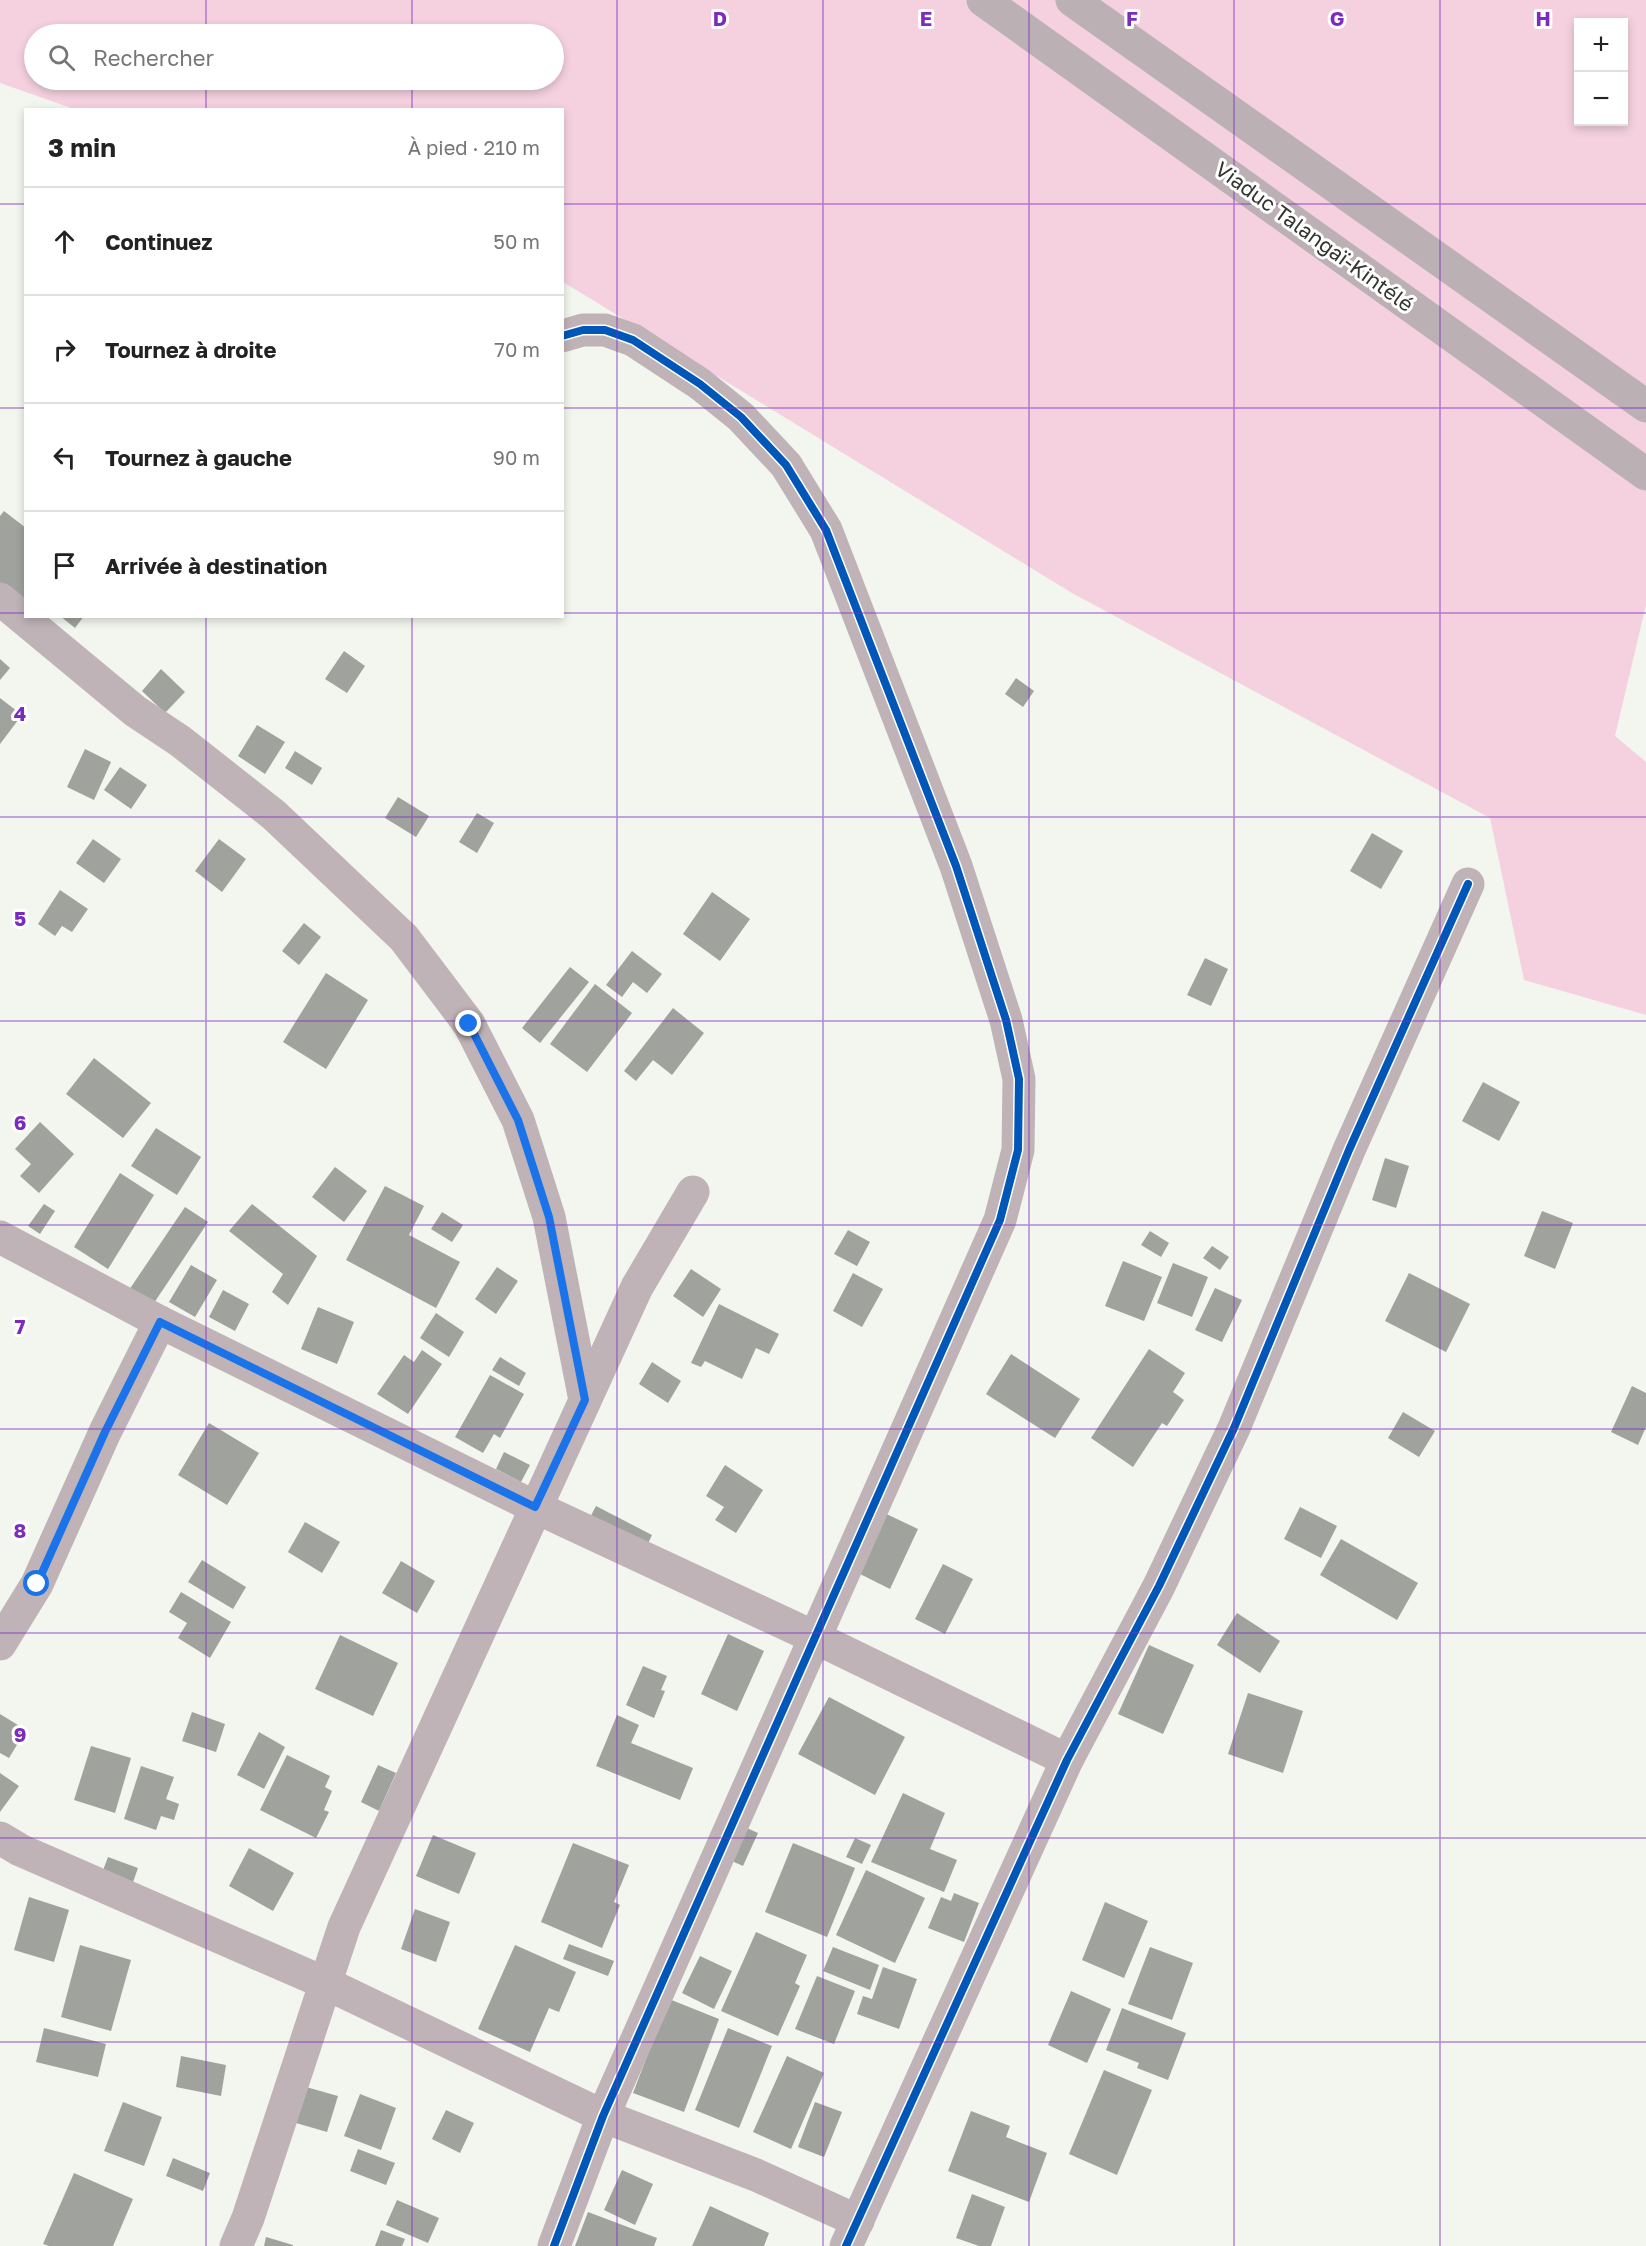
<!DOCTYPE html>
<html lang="fr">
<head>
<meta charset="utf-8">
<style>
	body { margin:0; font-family:"Golos Text",sans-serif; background:#f6f6f6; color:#222 }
	.controls { position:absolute; right:18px; top:18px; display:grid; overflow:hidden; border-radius:0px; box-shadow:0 3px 9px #0003 }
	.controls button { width:54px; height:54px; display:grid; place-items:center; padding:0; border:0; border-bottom:2px solid #e0e0e0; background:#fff; color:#222; font:30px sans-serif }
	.stop { position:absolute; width:18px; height:18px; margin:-14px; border:4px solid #1a73e8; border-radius:50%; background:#fff }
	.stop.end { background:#1a73e8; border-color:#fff; box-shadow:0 2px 6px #0008 }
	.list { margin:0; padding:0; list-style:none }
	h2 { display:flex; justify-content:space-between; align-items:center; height:78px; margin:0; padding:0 24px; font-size:26px }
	h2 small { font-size:20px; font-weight:400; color:#767676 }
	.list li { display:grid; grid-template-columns:39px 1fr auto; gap:18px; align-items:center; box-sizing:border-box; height:108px; padding:0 24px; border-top:2px solid #e0e0e0 }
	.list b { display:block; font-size:22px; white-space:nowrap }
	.list em { font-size:20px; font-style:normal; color:#767676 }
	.icon { flex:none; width:33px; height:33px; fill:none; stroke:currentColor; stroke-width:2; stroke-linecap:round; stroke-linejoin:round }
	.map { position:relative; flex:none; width:1646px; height:2246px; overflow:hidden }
	.search { position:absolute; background:#fff; box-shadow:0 3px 9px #0003; left:24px; top:24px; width:540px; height:66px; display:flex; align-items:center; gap:15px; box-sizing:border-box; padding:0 21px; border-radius:33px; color:#767676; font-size:22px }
	.panel { position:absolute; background:#fff; box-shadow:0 3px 9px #0003; left:24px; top:108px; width:540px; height:510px; border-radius:0px }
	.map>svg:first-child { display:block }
</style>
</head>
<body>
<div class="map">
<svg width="1646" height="2246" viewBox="0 0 1646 2246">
	<rect width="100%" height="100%" fill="#f2f6ee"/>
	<path fill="#f5d1e0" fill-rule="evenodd" d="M 0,0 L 1646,0 L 1646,605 L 1615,736 L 1646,762 L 1646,1015 L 1524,980 L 1490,818 L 1072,593 L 563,282 L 562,110 L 77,110 L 0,83 ZM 1578,22 L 1624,22 L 1624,122 L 1578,122 ZM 34,34 L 554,34 L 554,80 L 34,80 Z"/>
	<g fill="#a0a39d">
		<polygon points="4,511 26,528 26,609 0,589 0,516"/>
		<polygon points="60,616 84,616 75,628"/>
		<polygon points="344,651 365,666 347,693 325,679"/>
		<polygon points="0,659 10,668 0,680"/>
		<polygon points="161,669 185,692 165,713 142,691"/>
		<polygon points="1016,678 1034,691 1023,707 1005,694"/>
		<polygon points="0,698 22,715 0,744"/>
		<polygon points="257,725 285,742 265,774 238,756"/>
		<polygon points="85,749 111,762 94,800 67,787"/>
		<polygon points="295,751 322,768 312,785 285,768"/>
		<polygon points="120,767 147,785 131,809 104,790"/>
		<polygon points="398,797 429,816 416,837 385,818"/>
		<polygon points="477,813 494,823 477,853 459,842"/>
		<polygon points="1372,833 1403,851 1381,889 1350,871"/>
		<polygon points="93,839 121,859 104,883 76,863"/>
		<polygon points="219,839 246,859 222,892 195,871"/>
		<polygon points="60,890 88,909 72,932 62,926 55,936 38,924"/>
		<polygon points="712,892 750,919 720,961 683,934"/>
		<polygon points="304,923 321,937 299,965 282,951"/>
		<polygon points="632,951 662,974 647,993 633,982 622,997 606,985"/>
		<polygon points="1205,958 1228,969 1211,1006 1187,995"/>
		<polygon points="570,967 589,982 540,1043 522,1028"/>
		<polygon points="326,973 368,1000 326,1069 283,1042"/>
		<polygon points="595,984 632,1013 587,1072 550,1044"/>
		<polygon points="673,1008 704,1033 672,1075 653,1060 636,1081 624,1071"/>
		<polygon points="94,1058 151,1103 123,1138 66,1094"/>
		<polygon points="1483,1082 1520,1102 1499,1141 1462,1121"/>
		<polygon points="40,1122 74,1154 39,1193 20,1176 31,1164 15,1149"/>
		<polygon points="156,1128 201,1157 177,1195 131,1166"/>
		<polygon points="1385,1158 1409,1166 1396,1208 1372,1200"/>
		<polygon points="335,1167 367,1191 344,1222 312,1197"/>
		<polygon points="120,1173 154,1195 108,1269 74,1247"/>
		<polygon points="385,1186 424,1206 409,1235 460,1262 436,1308 346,1260"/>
		<polygon points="44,1204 55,1211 40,1234 28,1226"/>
		<polygon points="252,1204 317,1256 288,1305 272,1292 283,1274 229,1231"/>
		<polygon points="185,1207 208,1222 152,1306 129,1290"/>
		<polygon points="1542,1211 1573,1223 1555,1269 1524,1256"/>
		<polygon points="442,1212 463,1225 452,1242 431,1229"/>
		<polygon points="848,1230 870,1242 857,1266 834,1254"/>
		<polygon points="1150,1231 1169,1243 1161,1257 1141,1245"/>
		<polygon points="1212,1246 1229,1257 1220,1270 1203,1258"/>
		<polygon points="1123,1261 1162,1277 1144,1321 1105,1306"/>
		<polygon points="1173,1263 1208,1277 1192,1317 1157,1303"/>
		<polygon points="191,1265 217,1280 195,1317 169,1302"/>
		<polygon points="497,1267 518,1281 496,1314 475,1299"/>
		<polygon points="691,1269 721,1289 703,1317 673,1296"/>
		<polygon points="853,1273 883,1289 862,1327 833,1311"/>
		<polygon points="1409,1273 1470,1304 1446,1352 1385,1321"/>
		<polygon points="1215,1288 1242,1300 1222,1342 1195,1330"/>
		<polygon points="223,1290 249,1304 235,1331 209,1317"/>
		<polygon points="719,1304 779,1334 769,1354 756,1348 742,1379 705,1361 701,1367 691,1363"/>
		<polygon points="318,1307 354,1322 337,1364 301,1349"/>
		<polygon points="436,1313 464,1332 449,1357 420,1338"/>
		<polygon points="1149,1349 1185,1373 1173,1392 1184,1400 1167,1426 1162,1423 1133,1467 1091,1438"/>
		<polygon points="422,1350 442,1364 408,1414 377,1394 404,1355 414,1362"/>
		<polygon points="1011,1354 1080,1399 1055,1438 986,1394"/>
		<polygon points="500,1357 526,1373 519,1386 492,1370"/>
		<polygon points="652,1362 681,1381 668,1403 639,1384"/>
		<polygon points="490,1375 524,1394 500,1438 494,1434 483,1453 455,1437"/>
		<polygon points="1632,1386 1646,1393 1646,1427 1638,1445 1611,1432"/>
		<polygon points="1403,1412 1435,1431 1419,1457 1388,1438"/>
		<polygon points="209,1423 259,1453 227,1505 178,1475"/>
		<polygon points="504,1452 530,1465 521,1482 496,1469"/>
		<polygon points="725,1465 763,1490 736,1533 715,1520 724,1507 706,1496"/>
		<polygon points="596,1506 652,1535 642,1556 585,1527"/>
		<polygon points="1300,1507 1337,1526 1321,1558 1284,1539"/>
		<polygon points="878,1510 918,1529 890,1589 850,1569"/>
		<polygon points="305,1522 340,1542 322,1573 288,1552"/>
		<polygon points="1341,1539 1418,1583 1397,1620 1320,1575"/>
		<polygon points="202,1560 246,1587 233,1609 188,1582"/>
		<polygon points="401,1561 435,1581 417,1613 382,1593"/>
		<polygon points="943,1564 973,1579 945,1634 915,1619"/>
		<polygon points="181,1592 231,1622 210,1658 178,1638 187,1623 169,1612"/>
		<polygon points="1237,1613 1280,1641 1260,1673 1217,1645"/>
		<polygon points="728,1634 764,1651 737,1711 701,1694"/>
		<polygon points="340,1635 398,1663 373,1716 315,1689"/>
		<polygon points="1149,1645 1194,1665 1163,1734 1118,1714"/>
		<polygon points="643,1666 667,1676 661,1690 665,1691 654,1718 626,1705"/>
		<polygon points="1248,1693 1303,1711 1283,1773 1228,1754"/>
		<polygon points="829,1697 905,1737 875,1795 798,1754"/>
		<polygon points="192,1712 225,1724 216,1752 182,1741"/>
		<polygon points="0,1714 26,1730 9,1758 0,1753"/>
		<polygon points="617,1715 639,1725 631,1743 693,1768 680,1800 596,1766"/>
		<polygon points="259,1732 285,1747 264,1789 237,1775"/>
		<polygon points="91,1746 131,1758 115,1813 74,1800"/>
		<polygon points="287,1755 330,1776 325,1787 332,1791 324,1810 329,1812 316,1838 260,1810"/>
		<polygon points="378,1765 396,1773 379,1811 361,1802"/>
		<polygon points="141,1766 174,1777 166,1799 179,1804 174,1820 161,1816 156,1830 124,1819"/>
		<polygon points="0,1773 19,1786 0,1812"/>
		<polygon points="903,1793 945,1813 930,1849 957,1860 944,1892 871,1862"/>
		<polygon points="738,1824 758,1833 743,1866 723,1857"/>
		<polygon points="433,1835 476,1853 459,1894 416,1876"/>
		<polygon points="855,1838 871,1845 862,1864 846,1857"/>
		<polygon points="573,1843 629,1865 614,1902 620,1905 602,1948 541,1922"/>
		<polygon points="793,1843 855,1868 827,1937 765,1912"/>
		<polygon points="249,1848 294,1873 273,1911 229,1886"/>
		<polygon points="108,1857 138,1868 132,1885 102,1873"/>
		<polygon points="866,1870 925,1898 895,1963 836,1935"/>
		<polygon points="954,1893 979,1903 964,1942 928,1928 941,1897 951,1901"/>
		<polygon points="29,1897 69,1910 54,1962 14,1950"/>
		<polygon points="1105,1902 1148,1921 1124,1978 1082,1960"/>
		<polygon points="415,1909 450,1922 436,1962 401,1949"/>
		<polygon points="756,1932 807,1955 795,1983 800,1986 778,2036 721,2011"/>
		<polygon points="569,1944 614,1961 608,1976 563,1959"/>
		<polygon points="80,1945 131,1960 111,2031 61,2017"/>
		<polygon points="515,1945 576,1972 559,2012 549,2008 530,2052 478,2029"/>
		<polygon points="833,1947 879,1965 870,1990 823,1971"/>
		<polygon points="1150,1947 1193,1963 1172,2020 1128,2004"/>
		<polygon points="700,1956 732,1971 714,2009 682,1993"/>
		<polygon points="883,1967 917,1979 899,2029 857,2014 863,1996 872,1999"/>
		<polygon points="817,1976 855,1991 834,2044 795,2029"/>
		<polygon points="1071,1991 1111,2009 1087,2063 1048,2045"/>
		<polygon points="669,1999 719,2019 684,2112 633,2093"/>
		<polygon points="1122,2008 1186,2033 1168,2080 1137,2068 1139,2063 1106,2050"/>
		<polygon points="44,2028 106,2044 98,2077 36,2062"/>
		<polygon points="728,2028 772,2046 739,2128 695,2110"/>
		<polygon points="181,2056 226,2065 221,2096 176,2087"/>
		<polygon points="787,2056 824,2073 791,2149 753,2132"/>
		<polygon points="1104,2070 1152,2090 1117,2175 1069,2154"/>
		<polygon points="306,2087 338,2096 327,2132 296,2123"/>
		<polygon points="360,2094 396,2108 381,2150 344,2136"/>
		<polygon points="123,2102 162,2117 144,2166 104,2151"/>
		<polygon points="815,2102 842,2112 824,2157 798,2147"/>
		<polygon points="446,2110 474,2123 460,2153 432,2139"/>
		<polygon points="971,2111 1010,2126 1006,2137 1047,2153 1029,2202 948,2171"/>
		<polygon points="358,2149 395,2163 386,2185 350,2171"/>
		<polygon points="173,2158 210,2173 203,2191 166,2176"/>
		<polygon points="622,2170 653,2184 635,2225 604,2210"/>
		<polygon points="74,2173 133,2199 113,2246 49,2246 43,2244"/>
		<polygon points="972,2194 1005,2207 991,2246 979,2246 956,2238"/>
		<polygon points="397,2200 439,2218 428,2243 386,2225"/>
		<polygon points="710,2206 769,2233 764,2246 692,2246"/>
		<polygon points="588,2212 657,2238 654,2246 575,2246"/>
		<polygon points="381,2230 405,2239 402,2246 375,2246"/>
		<polygon points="266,2237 293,2245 293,2246 264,2246"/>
	</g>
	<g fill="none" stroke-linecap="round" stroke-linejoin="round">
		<g stroke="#bfb3b7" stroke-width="33">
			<polyline points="0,599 135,711 180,741 274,815 404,938 469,1024 518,1120 549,1217 585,1400"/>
			<polyline points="0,1237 160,1322 535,1507 814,1637 1067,1760"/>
			<polyline points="0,1644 37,1584 105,1432 160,1322"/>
			<polyline points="0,1838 20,1850 325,1983 603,2116 756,2175 858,2221"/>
			<polyline points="236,2246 248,2218 344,1927 637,1287 693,1192"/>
			<polyline points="554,2246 603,2116 1000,1220 1018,1150 1019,1079 1006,1020 956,866 826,530 786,465 741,417 700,384 633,340 605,330 583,330 562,336"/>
			<polyline points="846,2246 1067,1760 1159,1586 1234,1428 1349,1150 1468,884"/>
		</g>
		<g stroke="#bbb0b4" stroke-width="33">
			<polyline points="983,0 1646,474"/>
			<polyline points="1072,0 1646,406"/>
		</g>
		<defs>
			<g id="cycleway">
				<polyline points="554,2246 603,2116 1000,1220 1018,1150 1019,1079 1006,1020 956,866 826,530 786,465 741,417 700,384 633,340 605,330 583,330 562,336"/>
				<polyline points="846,2246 1067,1760 1159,1586 1234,1428 1349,1150 1468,884"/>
			</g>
		</defs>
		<use href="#cycleway" stroke="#fff" stroke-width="11"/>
		<use href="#cycleway" stroke="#0057b8" stroke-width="8"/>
	</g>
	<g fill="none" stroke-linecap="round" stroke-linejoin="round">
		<polyline stroke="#1a73e8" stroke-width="8" points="37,1584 105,1432 160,1322 535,1507 585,1400 549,1217 518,1120 469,1024"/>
	</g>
	<path fill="none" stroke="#7b2cbf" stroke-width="1.5" stroke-opacity="0.55" d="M 206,0 L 206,34M 412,0 L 412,34M 617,0 L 617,2246M 823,0 L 823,2246M 1029,0 L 1029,2246M 1234,0 L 1234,2246M 1440,0 L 1440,2246M 206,80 L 206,110M 412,80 L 412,110M 0,204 L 26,204M 562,204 L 1646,204M 0,408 L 26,408M 562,408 L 1646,408M 0,613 L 26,613M 562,613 L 1646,613M 206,616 L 206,2246M 412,616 L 412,2246M 0,817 L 1646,817M 0,1021 L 1646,1021M 0,1225 L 1646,1225M 0,1429 L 1646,1429M 0,1633 L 1646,1633M 0,1838 L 1646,1838M 0,2042 L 1646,2042"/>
	<g text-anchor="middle" stroke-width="6" stroke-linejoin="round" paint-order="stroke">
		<g font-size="21" fill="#343630" stroke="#fff">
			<text transform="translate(1314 237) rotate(36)" y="7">Viaduc Talangaï-Kintélé</text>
		</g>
	</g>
	<g font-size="20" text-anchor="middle" font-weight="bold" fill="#7b2cbf" stroke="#fff" stroke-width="6" stroke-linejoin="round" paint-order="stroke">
		<text x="720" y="26">D</text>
		<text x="926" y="26">E</text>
		<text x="1132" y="26">F</text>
		<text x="1337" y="26">G</text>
		<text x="1543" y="26">H</text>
		<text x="20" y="721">4</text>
		<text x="20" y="926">5</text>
		<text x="20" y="1130">6</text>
		<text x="20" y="1334">7</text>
		<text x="20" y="1538">8</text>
		<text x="20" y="1742">9</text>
	</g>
</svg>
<div class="controls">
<button>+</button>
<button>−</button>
</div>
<div class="stop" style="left:37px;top:1584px"></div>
<div class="stop end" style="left:469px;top:1024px"></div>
<div class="search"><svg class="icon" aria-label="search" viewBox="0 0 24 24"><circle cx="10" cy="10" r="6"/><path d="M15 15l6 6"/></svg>Rechercher</div>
<section class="panel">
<h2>3 min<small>À pied · 210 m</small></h2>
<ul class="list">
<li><svg class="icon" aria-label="ahead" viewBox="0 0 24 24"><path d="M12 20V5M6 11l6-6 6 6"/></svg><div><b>Continuez</b></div><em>50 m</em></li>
<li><svg class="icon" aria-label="right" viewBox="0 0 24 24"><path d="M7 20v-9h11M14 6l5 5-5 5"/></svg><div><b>Tournez à droite</b></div><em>70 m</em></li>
<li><svg class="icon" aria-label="left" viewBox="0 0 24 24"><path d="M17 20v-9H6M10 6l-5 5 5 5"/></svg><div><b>Tournez à gauche</b></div><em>90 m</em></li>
<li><svg class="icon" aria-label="arrive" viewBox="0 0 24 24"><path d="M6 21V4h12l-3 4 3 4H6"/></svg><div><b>Arrivée à destination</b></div></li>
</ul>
</section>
</div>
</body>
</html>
